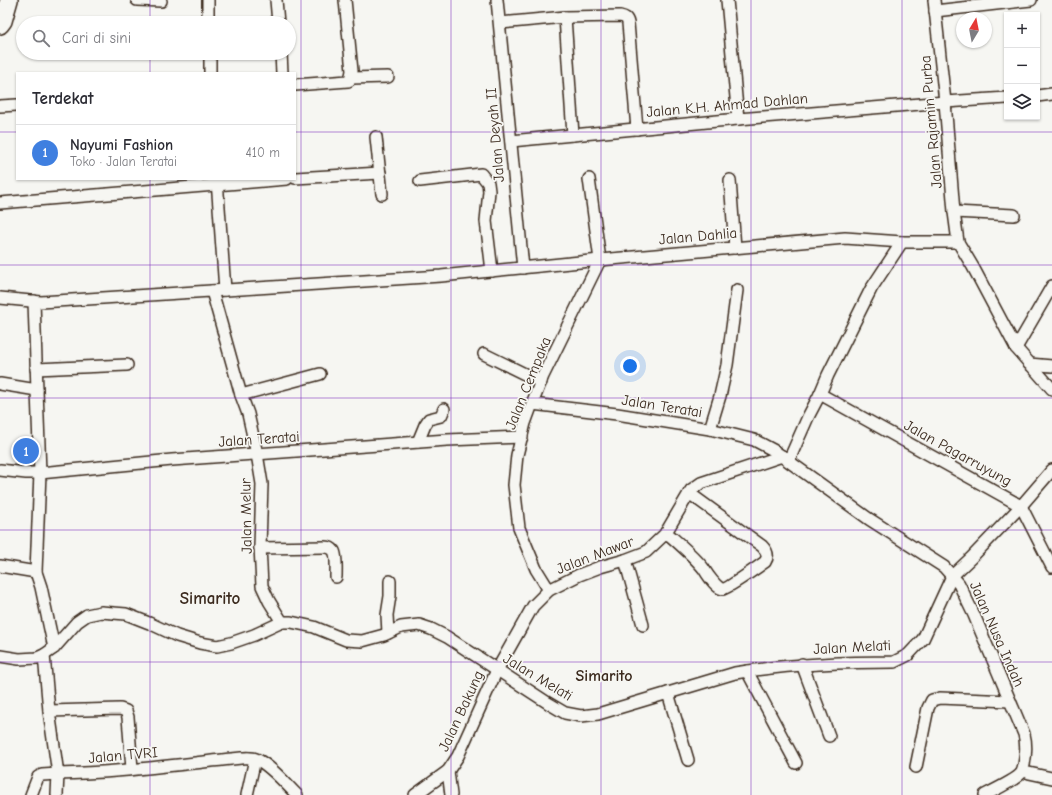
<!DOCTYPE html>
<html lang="id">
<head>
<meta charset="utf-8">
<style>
	body { margin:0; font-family:"Comic Neue",sans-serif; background:#f2f2f3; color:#2b2b33 }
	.controls { position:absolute; right:12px; top:12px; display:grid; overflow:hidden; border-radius:0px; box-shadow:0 1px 3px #0004 }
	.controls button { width:36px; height:36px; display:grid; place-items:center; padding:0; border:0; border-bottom:1px solid #e1e1e2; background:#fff; color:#2b2b33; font:20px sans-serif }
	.compass { position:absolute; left:956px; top:12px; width:36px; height:36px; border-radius:50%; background:#fff; box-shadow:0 1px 3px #0004; rotate:10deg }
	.you { position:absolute; left:630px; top:366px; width:14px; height:14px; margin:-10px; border:3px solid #fff; border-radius:50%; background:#1a73e8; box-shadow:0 0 0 6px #1a73e833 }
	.badge { display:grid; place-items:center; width:26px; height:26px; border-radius:50%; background:#7c3aed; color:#fff; font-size:13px; font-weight:700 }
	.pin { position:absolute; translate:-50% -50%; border:2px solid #fff; box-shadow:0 1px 4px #0006 }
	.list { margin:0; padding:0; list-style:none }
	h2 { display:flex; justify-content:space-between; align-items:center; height:52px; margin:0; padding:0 16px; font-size:17px }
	h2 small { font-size:13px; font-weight:400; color:#7c7c81 }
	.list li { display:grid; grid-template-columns:26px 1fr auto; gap:12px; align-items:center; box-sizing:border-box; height:56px; padding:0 16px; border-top:1px solid #e1e1e2 }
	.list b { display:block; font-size:15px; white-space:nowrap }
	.list p { margin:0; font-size:13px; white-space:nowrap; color:#7c7c81 }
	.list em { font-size:13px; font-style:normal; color:#7c7c81 }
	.icon { flex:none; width:22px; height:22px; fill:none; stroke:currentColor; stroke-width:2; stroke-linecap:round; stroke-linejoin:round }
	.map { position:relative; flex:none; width:1052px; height:795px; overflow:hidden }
	.search { position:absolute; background:#fff; box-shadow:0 1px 3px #0004; left:16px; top:16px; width:280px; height:44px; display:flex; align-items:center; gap:10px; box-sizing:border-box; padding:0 14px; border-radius:22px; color:#7c7c81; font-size:15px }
	.panel { position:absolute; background:#fff; box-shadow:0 1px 3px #0004; left:16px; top:72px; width:280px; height:108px; border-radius:0px }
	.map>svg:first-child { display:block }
</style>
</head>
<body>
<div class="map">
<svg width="1052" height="795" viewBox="0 0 1052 795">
	<rect width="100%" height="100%" fill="#f6f6f2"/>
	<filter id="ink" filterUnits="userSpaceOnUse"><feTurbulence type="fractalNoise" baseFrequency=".025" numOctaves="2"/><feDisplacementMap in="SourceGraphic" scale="8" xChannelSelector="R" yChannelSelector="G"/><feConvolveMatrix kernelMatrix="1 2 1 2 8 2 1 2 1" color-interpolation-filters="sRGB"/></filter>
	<g filter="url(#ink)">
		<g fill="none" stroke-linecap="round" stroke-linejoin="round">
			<defs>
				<g id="minor">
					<polyline points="137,0 161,1"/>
					<polyline points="208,0 208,23"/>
					<polyline points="276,0 278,23"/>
					<polyline points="497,0 523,268"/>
					<polyline points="727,0 738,119"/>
					<polyline points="934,0 945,102 954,212 958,242 973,267 1016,348 1052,389"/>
					<polyline points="935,11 1031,0"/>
					<polyline points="565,17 573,135"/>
					<path d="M 500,23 L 565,17 L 620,16 C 625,17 627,18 628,23 L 637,129"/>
					<polyline points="210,53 210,73"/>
					<polyline points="281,53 282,73"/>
					<polyline points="351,78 388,77"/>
					<polyline points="295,85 348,81 350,80 352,71 345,0"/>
					<polyline points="1037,96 1052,94"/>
					<polyline points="0,106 17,105"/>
					<polyline points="376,137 382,194"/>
					<polyline points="511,141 738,119 945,102 1007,98"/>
					<polyline points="295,178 380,173"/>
					<polyline points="217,180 225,290"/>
					<polyline points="730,180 735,248"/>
					<polyline points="420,181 481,174 488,183 489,191 486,221 492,271"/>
					<polyline points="0,203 287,179"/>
					<polyline points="954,212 1014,215"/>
					<polyline points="212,291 241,395 248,414 257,454 262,484 260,546 262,586 269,601 282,622"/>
					<polyline points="0,298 41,302 441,276 600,260 845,238 902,242 958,242"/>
					<polyline points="34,301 37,390 40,473 36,572 41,587 54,648"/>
					<polyline points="1016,348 1052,286"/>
					<polyline points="484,354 541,382"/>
					<polyline points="1029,364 1052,366"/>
					<polyline points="36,369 127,365"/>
					<polyline points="0,384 37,390"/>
					<polyline points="820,394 1021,506 1052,567"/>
					<polyline points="241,395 320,374"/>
					<path d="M 532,404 L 617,414 L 710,429 L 754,440 L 773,450 L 869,519 L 944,567 L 959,584 L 974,615 L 1024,734 C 1027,745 1026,754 1024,765 C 1023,767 1023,770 1022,772 C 1019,778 993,791 985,795"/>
					<polyline points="710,429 720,396 727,365 737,290"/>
					<polyline points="418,442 425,425 429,419 441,416 444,409"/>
					<polyline points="789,460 808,417 820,394 828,375 871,289 902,242"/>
					<polyline points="0,470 26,473 40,473 172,460 447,440 522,437"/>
					<path d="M 666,532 C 678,543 694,556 704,569 C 707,574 717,589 723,589 C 727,589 759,566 765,562 C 769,556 767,551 762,546 L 689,493"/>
					<path d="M 260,548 L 325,547 C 329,547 332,548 334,551 C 337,556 336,571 336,577"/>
					<polyline points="625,560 643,625"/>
					<polyline points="0,566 36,572"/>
					<polyline points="549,590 536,569 519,528 514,485 517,455 525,423 532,404 543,376 600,260 589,179"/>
					<polyline points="388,633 387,615 390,596 390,581"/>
					<path d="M 44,655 L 49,711 L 58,774 C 119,773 180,764 241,758 C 246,758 252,757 256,759 C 270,765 286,784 297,795"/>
					<path d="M 0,656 L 19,659 L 37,658 L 44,655 L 54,648 L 77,622 L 87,615 L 101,612 L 126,614 L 149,623 L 177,636 L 200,643 L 217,646 L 231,643 L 254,635 L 282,622 L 291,622 L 314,627 L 346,640 L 362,641 L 384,635 L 401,627 L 419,625 L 431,629 L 447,637 L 548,703 L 565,713 L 581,716 L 598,714 L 735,673 C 788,664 841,662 894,662 L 908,655 L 923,639 L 952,576 L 971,558 L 1021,506 L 1052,470"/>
					<polyline points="802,664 829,736"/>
					<polyline points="747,671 796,763"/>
					<polyline points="668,693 688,760"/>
					<polyline points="49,711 120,709 126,711 128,717 132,769"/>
					<polyline points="916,767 928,708 932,700 940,698 1010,701"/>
					<polyline points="448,771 451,795"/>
					<polyline points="1029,773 1052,778"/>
					<polyline points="31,795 38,777 42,775 58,774 57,795"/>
					<polyline points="247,795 255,759"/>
					<polyline points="415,795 448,771 458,756 497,670 533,606 549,590 579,575 600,567 625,560 646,552 665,534 691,490 701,483 782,456"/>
				</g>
				<polyline id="highway" points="0,25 3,21 9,0"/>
			</defs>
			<use href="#minor" stroke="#3b2a1e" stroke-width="14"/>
			<use href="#highway" stroke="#3b2a1e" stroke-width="20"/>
			<use href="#minor" stroke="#f6f6f2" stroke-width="11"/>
			<use href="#highway" stroke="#f6f6f2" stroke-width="17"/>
		</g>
	</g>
	<path fill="none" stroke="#7b2cbf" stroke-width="1" stroke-opacity="0.55" d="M 150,0 L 150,23M 301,0 L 301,795M 451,0 L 451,795M 601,0 L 601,795M 751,0 L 751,795M 902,0 L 902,795M 150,53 L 150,73M 0,132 L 17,132M 295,132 L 1052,132M 150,179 L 150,795M 0,265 L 1052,265M 0,398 L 1052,398M 0,530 L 1052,530M 0,662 L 1052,662"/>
	<g text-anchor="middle" stroke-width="3.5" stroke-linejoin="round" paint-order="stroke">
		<g font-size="15" fill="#3b2a1e" stroke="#f6f6f2">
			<text transform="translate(727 105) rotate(-5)" y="5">Jalan K.H. Ahmad Dahlan</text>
			<text transform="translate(931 122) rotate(-95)" y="5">Jalan Rajamin Purba</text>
			<text transform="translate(495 135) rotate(-95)" y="5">Jalan Deyah II</text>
			<text transform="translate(698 236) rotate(-5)" y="5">Jalan Dahlia</text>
			<text transform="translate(528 383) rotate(-68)" y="5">Jalan Cempaka</text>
			<text transform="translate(662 406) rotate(9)" y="5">Jalan Teratai</text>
			<text transform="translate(259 439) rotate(-4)" y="5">Jalan Teratai</text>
			<text transform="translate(958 453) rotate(29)" y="5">Jalan Pagarruyung</text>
			<text transform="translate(246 516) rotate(-91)" y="5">Jalan Melur</text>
			<text transform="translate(595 555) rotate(-21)" y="5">Jalan Mawar</text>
			<text transform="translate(997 634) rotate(66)" y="5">Jalan Nusa Indah</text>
			<text transform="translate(852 647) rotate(-3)" y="5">Jalan Melati</text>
			<text transform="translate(538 677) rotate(31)" y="5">Jalan Melati</text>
			<text transform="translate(461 711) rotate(-65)" y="5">Jalan Bakung</text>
			<text transform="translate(123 755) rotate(-5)" y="5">Jalan TVRI</text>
		</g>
		<g font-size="16" font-weight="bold" fill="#3b2a1e" stroke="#f6f6f2">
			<text x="604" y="681">Simarito</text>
		</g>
		<g font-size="17" font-weight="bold" fill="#3b2a1e" stroke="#f6f6f2">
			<text x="210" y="604">Simarito</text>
		</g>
	</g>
</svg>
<div class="controls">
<button>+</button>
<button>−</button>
<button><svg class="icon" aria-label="layers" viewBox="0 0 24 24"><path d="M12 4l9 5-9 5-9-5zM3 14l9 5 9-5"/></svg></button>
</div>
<svg class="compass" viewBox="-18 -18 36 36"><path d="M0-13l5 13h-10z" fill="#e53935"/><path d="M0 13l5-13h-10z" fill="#7c7c81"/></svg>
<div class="you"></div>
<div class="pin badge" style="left:26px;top:451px;background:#3f7fe0">1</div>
<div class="search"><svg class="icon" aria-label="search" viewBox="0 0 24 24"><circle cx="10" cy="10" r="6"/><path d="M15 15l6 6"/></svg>Cari di sini</div>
<section class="panel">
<h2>Terdekat<small></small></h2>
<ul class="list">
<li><span class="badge" style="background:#3f7fe0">1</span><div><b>Nayumi Fashion</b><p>Toko · Jalan Teratai</p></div><em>410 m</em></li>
</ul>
</section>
</div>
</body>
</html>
